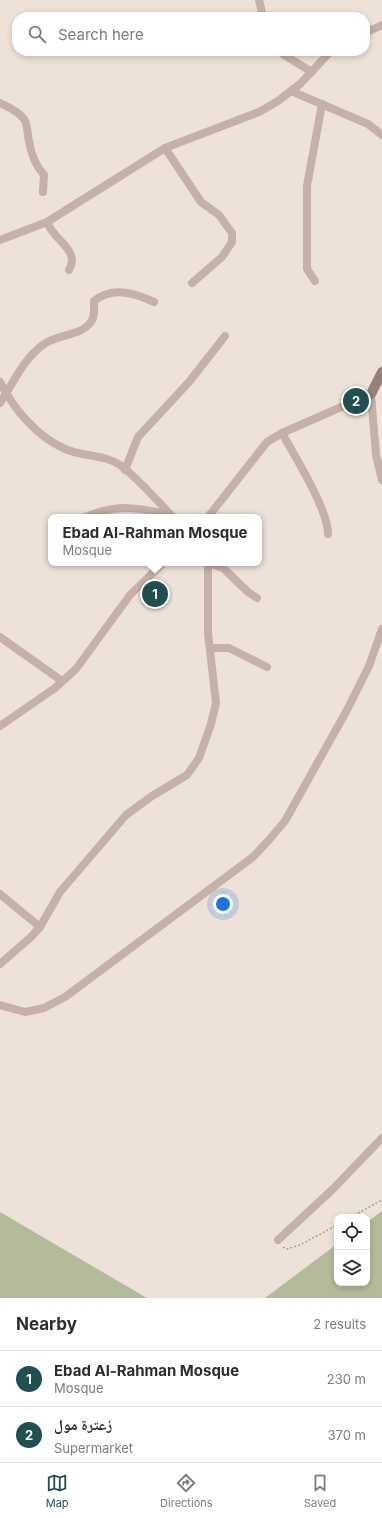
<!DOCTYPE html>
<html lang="en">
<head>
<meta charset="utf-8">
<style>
	body { margin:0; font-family:Inter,"Noto Naskh Arabic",sans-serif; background:#f7f7f7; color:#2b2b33 }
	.controls { position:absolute; right:12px; bottom:12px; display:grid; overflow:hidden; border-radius:8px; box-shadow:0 2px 6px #0003 }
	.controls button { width:36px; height:36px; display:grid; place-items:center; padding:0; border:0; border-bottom:1px solid #e1e1e2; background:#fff; color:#2b2b33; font:20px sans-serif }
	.you { position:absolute; left:223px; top:904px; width:14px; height:14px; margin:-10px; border:3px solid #fff; border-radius:50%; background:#1a73e8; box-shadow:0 0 0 6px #1a73e833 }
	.badge { display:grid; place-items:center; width:26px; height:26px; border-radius:50%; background:#1f4f4e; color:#fff; font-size:13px; font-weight:700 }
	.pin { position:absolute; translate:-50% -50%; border:2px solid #fff; box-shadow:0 1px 4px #0006 }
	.popup { position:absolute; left:48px; top:514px; width:214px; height:52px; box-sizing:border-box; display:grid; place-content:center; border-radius:8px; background:#fff; filter:drop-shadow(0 1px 3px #0005); font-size:13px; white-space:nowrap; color:#7c7c81 }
	.popup b { font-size:15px; color:#2b2b33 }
	.popup::after { content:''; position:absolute; left:50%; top:100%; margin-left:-8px; border:8px solid transparent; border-top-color:#fff }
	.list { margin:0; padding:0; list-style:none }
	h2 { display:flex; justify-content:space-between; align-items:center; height:52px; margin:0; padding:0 16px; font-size:17px }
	h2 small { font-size:13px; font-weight:400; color:#7c7c81 }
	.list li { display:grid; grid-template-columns:26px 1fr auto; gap:12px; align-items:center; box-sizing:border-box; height:56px; padding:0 16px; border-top:1px solid #e1e1e2 }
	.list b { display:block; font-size:15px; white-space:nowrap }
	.list p { margin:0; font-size:13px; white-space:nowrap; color:#7c7c81 }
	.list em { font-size:13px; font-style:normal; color:#7c7c81 }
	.icon { flex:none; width:22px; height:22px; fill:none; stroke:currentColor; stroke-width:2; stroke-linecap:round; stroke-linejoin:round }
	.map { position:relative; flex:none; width:382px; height:1298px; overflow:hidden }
	.search { position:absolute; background:#fff; box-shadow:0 2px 6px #0003; left:12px; right:12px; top:12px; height:44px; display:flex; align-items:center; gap:10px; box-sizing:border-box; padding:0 14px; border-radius:16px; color:#7c7c81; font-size:15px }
	.sheet { height:164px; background:#fff }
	nav { display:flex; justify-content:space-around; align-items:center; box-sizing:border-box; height:56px; border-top:1px solid #e1e1e2; background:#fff; font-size:11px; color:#7c7c81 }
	nav a { display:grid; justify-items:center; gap:2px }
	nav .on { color:#1f4f4e }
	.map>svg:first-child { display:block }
</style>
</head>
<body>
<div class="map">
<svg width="382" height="1298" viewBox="0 0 382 1298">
	<rect width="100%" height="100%" fill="#eee2d8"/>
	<g fill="#b3bb9a">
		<polygon points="382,1211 382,1298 265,1298 337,1244 337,1283 367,1283 367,1222"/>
		<polygon points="0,1212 147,1298 0,1298"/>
	</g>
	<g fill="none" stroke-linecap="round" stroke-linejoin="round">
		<g stroke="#b09b90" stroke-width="1.5" stroke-dasharray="2 2" stroke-linecap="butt">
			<polyline points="351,1217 382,1200"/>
			<polyline points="283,1247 287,1249 300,1245 337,1225"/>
		</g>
		<g stroke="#c5b1a5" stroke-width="8">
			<polyline points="259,0 263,17"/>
			<polyline points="365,33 382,25"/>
			<polyline points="281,51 284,55 312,72"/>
			<polyline points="291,91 368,124 382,135"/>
			<path d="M 0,103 C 8,107 18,111 24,119 C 28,125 27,133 29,141 C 31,154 35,165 44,175 L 43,192"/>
			<polyline points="165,148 201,202 219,215 232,233 232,242 222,257 192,283"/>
			<path d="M 47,222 C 53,240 81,250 69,270"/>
			<polyline points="0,240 47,222 165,148 259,112 278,101 300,84 331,51"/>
			<polyline points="315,281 307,269 307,186 322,104"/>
			<path d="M 0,382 C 14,409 36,436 65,449 C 83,457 104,454 120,465 C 136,476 159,503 173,517"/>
			<path d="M 0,403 C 14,382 23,359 44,344 C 58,334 81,336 91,322 C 95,317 94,308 94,301 C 113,286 134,293 154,302"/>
			<path d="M 282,433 C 295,457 328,509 328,534"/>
			<polyline points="125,470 138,437 189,382 225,336"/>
			<path d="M 85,517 C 117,504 137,507 170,515"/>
			<polyline points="208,517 267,442 282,433 371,394 376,455 382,480"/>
			<polyline points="208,563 223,568 248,592 257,598"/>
			<polyline points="0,637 62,681"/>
			<polyline points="210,648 229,648 267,667"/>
			<polyline points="0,726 55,688 76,669 130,595 163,563"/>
			<polyline points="0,894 40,927"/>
			<polyline points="0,964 31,937 40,927 60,892 126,815 152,796 187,775 199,758 211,724 216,703 208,633 208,563"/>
			<polyline points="0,1005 25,1012 44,1008 65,997 253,857 268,841 285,821 347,710 369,666 382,629"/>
			<polyline points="278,1240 333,1189 382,1138"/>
		</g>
		<polyline stroke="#988077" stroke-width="10" points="371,394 382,372"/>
	</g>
</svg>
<div class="controls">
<button><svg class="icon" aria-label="locate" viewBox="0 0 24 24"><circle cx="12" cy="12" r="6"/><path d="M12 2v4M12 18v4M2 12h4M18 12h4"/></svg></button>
<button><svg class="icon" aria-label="layers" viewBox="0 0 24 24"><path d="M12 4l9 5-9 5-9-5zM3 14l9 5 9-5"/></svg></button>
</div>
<div class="you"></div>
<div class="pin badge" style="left:155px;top:594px">1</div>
<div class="popup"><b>Ebad Al-Rahman Mosque</b>Mosque</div>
<div class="pin badge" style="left:356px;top:401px">2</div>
<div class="search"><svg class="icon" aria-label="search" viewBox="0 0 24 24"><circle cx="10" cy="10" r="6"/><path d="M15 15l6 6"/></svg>Search here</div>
</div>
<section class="sheet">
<h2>Nearby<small>2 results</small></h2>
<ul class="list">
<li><span class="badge">1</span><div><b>Ebad Al-Rahman Mosque</b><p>Mosque</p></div><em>230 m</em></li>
<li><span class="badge">2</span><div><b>زعترة مول</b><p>Supermarket</p></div><em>370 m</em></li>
</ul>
</section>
<nav>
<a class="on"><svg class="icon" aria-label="map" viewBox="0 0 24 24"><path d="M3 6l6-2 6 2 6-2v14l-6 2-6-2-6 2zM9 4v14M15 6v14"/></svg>Map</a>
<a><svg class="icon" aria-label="directions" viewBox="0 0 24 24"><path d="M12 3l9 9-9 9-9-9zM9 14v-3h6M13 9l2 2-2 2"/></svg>Directions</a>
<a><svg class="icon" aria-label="saved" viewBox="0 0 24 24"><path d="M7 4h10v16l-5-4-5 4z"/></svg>Saved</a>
</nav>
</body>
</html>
